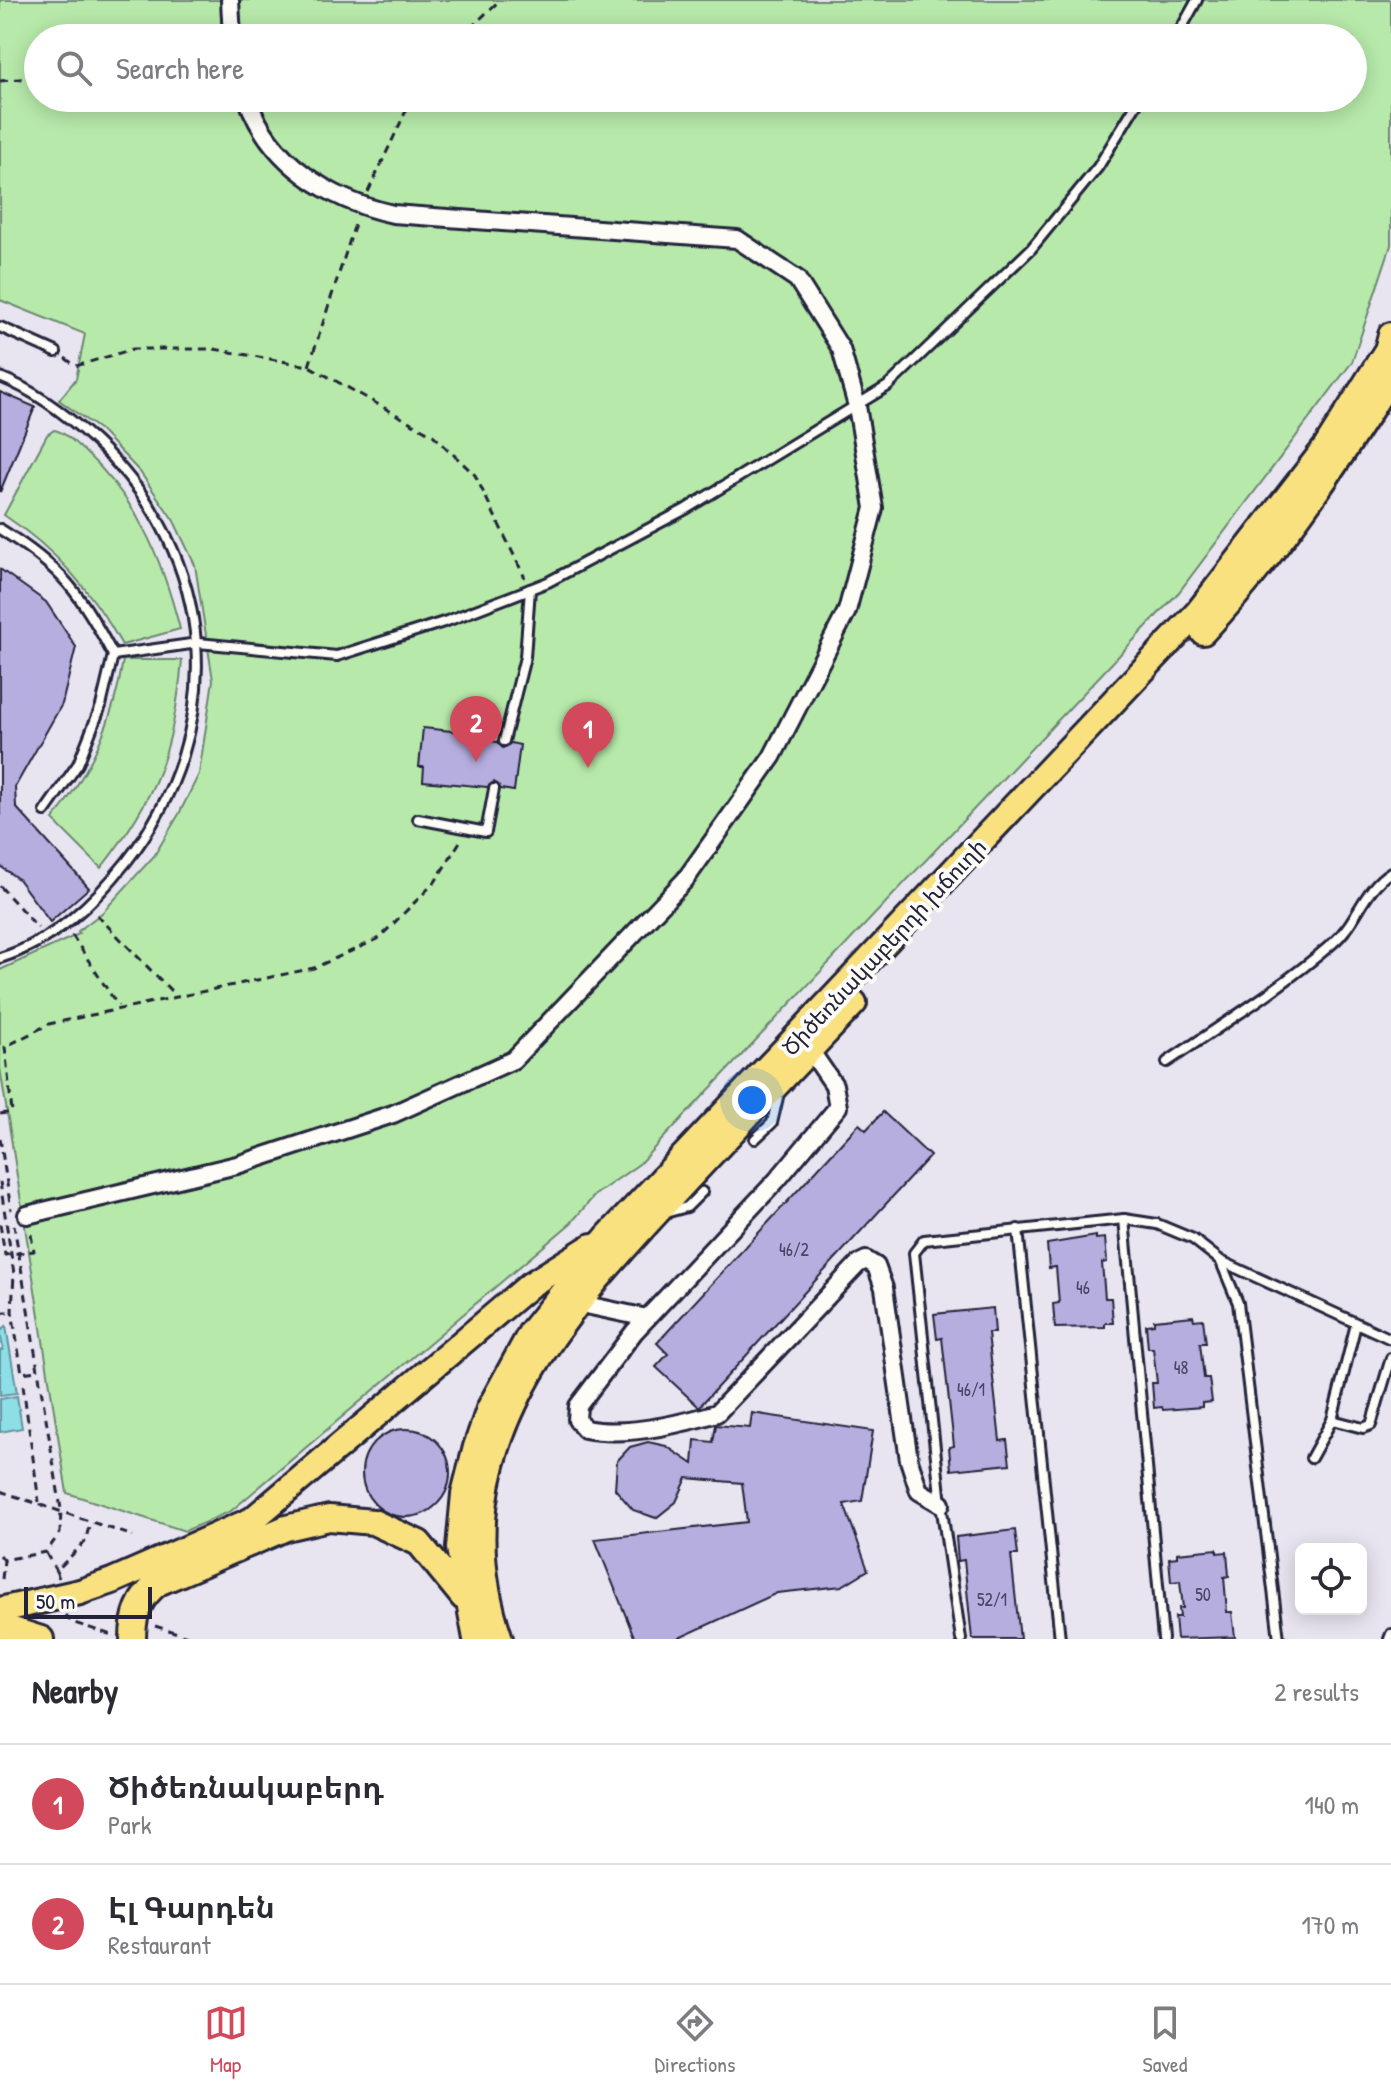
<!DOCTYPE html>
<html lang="en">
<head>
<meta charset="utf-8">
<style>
	body { margin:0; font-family:"Patrick Hand","Noto Sans Armenian",sans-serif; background:#f2f2f3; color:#2b2b33 }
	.controls { position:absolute; right:24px; bottom:24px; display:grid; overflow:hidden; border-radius:12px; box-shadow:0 4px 20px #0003 }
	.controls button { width:72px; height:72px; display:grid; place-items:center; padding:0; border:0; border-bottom:2px solid #e1e1e2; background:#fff; color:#2b2b33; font:40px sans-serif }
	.scale { position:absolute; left:24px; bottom:20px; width:128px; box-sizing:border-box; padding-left:8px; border:4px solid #22223b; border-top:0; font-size:22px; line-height:28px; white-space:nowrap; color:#22223b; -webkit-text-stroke:6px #fdfcf7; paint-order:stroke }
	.you { position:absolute; left:752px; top:1100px; width:28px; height:28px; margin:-20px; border:6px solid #fff; border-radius:50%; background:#1a73e8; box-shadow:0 0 0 12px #1a73e833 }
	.badge { display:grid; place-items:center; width:52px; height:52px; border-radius:50%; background:#d1495b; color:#fff; font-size:26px; font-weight:700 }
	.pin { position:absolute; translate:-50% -66px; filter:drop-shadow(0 2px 4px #0008) }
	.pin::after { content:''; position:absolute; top:42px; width:28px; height:24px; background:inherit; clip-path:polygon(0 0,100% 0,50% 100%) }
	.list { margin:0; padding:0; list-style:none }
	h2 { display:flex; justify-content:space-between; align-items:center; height:104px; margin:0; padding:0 32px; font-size:34px }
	h2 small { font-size:26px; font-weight:400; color:#7c7c81 }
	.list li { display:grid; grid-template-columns:52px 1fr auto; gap:24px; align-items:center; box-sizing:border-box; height:120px; padding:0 32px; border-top:2px solid #e1e1e2 }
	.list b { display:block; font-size:30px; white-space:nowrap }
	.list p { margin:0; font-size:26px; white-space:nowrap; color:#7c7c81 }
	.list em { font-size:26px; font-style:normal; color:#7c7c81 }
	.icon { flex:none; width:44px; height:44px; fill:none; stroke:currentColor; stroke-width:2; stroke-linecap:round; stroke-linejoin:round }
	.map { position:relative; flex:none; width:1391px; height:1639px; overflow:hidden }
	.search { position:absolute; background:#fff; box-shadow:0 4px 20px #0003; left:24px; right:24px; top:24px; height:88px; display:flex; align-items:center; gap:20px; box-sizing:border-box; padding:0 28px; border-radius:44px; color:#7c7c81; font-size:30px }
	.sheet { height:344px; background:#fff }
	nav { display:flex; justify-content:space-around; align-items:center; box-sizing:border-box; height:112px; border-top:2px solid #e1e1e2; background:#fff; font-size:22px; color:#7c7c81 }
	nav a { display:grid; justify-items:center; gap:4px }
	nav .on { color:#d1495b }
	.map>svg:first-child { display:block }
</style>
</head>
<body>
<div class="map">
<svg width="1391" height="1639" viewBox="0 0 1391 1639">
	<rect width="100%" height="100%" fill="#e8e5f0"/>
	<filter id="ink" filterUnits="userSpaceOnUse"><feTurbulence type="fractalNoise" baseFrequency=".0125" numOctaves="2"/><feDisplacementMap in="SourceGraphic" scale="16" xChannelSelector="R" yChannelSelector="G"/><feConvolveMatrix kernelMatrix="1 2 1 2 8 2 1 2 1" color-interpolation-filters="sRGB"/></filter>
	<g filter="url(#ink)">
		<g fill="#b7eaaa" stroke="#6c8672" stroke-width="2" fill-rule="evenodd">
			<path d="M 0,0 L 1391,0 L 1391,245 L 1352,362 L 1179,592 L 639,1164 L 595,1195 L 571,1223 L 231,1511 L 185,1531 L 67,1493 L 0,1068 L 0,970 L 79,934 L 78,931 L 103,912 L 154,856 L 179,814 L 199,774 L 213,680 L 195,565 L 174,521 L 140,472 L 100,430 L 59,400 L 76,379 L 85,334 L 0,300 ZM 38,38 L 1353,38 L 1353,98 L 38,98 Z"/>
			<path d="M 54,430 C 65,432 75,443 84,451 C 138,500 162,559 180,629 L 122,645 C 92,591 56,550 4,515 L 47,435 Z"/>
			<path d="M 123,660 L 182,660 C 174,750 157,797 101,868 L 53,820 C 90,771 114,722 123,660 Z"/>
		</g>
		<g fill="#8ddee5" stroke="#6293a1" stroke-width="2">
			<polygon points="6,1326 17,1393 0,1395 0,1351 3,1349 0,1332"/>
			<polygon points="17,1396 22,1428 0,1432 0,1399"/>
		</g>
		<g fill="#b7aee0" stroke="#22223b" stroke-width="2">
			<polygon points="0,392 35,407 0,492"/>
			<polygon points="0,569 46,602 76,647 62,704 15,787 16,807 89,888 50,922 18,879 0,866"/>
			<polygon points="423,728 470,733 469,738 497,742 503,748 511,743 520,745 514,791 501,789 494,782 487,787 423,781 424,767 419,767"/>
			<polygon points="883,1112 930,1156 699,1407 656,1367 668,1354 657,1343 859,1124 866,1130"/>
			<polygon points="1096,1236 1096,1239 1105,1238 1107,1262 1102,1263 1105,1298 1111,1298 1113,1323 1105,1323 1105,1327 1055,1328 1053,1304 1059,1303 1056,1267 1049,1268 1047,1244"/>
			<polygon points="993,1308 995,1333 988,1333 1000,1441 1007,1440 1010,1464 951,1470 949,1447 954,1446 942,1338 937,1339 934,1314"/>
			<polygon points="1193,1316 1194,1320 1203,1319 1206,1343 1200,1343 1204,1378 1209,1378 1212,1402 1202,1403 1202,1407 1163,1410 1162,1407 1154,1408 1152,1383 1157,1383 1153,1348 1148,1348 1146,1325 1154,1324 1154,1320"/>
			<polygon points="752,1413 873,1431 862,1501 844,1504 868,1570 842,1586 777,1593 677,1639 635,1639 595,1539 747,1522 742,1483 687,1478 676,1502 656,1518 633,1510 615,1489 617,1461 630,1447 648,1442 666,1446 693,1464 695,1440 713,1442 716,1425 750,1428"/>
			<circle cx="406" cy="1473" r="44"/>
			<polygon points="1015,1530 1018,1555 1011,1555 1020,1639 972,1639 964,1560 958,1561 956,1537"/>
			<polygon points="1217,1549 1217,1553 1227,1552 1229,1576 1224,1577 1227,1612 1232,1612 1235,1637 1177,1639 1175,1617 1180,1617 1179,1608 1183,1608 1180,1581 1171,1582 1169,1558 1177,1557 1177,1553"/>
		</g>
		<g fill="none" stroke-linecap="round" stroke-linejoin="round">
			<defs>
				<g id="lane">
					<polyline points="1176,38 1197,0"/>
					<polyline points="0,327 56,352"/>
					<path d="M 0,377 C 36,391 67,415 95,441 C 219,556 230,729 127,861 C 93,904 54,941 0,958"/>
					<path d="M 0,529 C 62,568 79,591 113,655 L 101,706 L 78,764 L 45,811"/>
					<polyline points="113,655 198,643 337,656 447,621 548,582 686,509 888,386 1031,249 1098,167 1140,98"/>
					<polyline points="504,741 525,657 530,589"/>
					<polyline points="418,819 486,832 494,789"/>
					<path d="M 1167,1062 C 1223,1024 1281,988 1333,943 C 1357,923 1363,889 1391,872"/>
					<polyline points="755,1139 772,1123 779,1093"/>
					<polyline points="665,1213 687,1207 702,1192"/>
					<polyline points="1124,1219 1163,1639"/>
					<polyline points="1018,1229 1060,1639"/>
					<polyline points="1221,1262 1238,1303 1279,1639"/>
					<polyline points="1332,1420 1363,1428 1371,1425 1391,1358"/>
					<polyline points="1311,1458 1332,1420 1356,1324"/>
					<polyline points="961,1639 941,1504 914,1253 924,1240 1124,1219 1157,1224 1193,1239 1221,1261 1391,1339"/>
					<polyline points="1389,1639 1391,1634"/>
				</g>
				<g id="street">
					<polyline points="230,0 232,38"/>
					<path d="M 810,1050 L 834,1085 L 838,1107 L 777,1180 L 634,1332 L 578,1406 L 577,1420 L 585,1429 C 626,1437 677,1425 717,1413 L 858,1264 L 866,1260 L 876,1266 L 884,1288 L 909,1460 L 919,1491 L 941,1504"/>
					<path d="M 27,1215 L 237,1165 L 393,1114 L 513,1060 L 685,880 L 772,757 L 847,611 L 874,508 L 857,406 L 841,349 L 797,279 L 737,239 L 393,214 C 329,200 269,162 247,98"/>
					<polyline points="586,1305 647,1318"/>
				</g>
				<g id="primary">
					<path d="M 1203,632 C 1275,555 1337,466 1391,376"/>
					<polyline points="0,1610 80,1592 112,1581 252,1520 530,1285 592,1246"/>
					<polyline points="0,1626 41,1639"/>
					<path d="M 133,1639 C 133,1615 139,1598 158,1583 L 286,1528 L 329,1518 L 373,1522 L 419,1543 L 463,1597"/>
					<polyline points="476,1639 459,1548 464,1494 476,1447 489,1409 531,1332 607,1237 1198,612 1326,447 1387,350 1391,335"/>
					<path d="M 500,1639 C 434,1446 567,1308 688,1179 C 743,1120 799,1061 854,1003"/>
				</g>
			</defs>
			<use href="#lane" stroke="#22223b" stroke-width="14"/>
			<use href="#street" stroke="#22223b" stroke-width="22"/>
			<use href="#primary" stroke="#22223b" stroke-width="30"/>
			<g stroke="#22223b" stroke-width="3" stroke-dasharray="8 6" stroke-linecap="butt">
				<polyline points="460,38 500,0"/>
				<polyline points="0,81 38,77"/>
				<polyline points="368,192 412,98"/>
				<polyline points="65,358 76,366 133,349 214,349 309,366 433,435 475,475 525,578"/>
				<polyline points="309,366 356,221"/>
				<polyline points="0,886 38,928"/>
				<polyline points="97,915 175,995"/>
				<polyline points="72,935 118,1006"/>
				<polyline points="0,1114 12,1112 5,1047 49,1024 314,968 378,939 435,882 461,840"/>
				<polyline points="0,1138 11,1210"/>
				<polyline points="0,1182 14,1274 12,1311 22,1373 36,1371"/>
				<polyline points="0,1224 5,1255 34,1251 30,1229"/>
				<polyline points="0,1313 12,1311"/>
				<polyline points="23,1385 39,1502"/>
				<polyline points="0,1491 133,1536"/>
				<polyline points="46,1553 56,1571"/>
				<polyline points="0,1555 4,1560 46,1552 60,1533 61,1509 14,1225"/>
				<polyline points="59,1578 56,1571 85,1542 90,1523"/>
				<polyline points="2,1579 4,1560"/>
				<polyline points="65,1615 71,1622 112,1635"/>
				<polyline points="155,1626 197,1639"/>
			</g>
			<use href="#lane" stroke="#fdfcf7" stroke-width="8"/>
			<use href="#street" stroke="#fdfcf7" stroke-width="16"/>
			<use href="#primary" stroke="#fae180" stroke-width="24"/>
		</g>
	</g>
	<g text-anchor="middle" stroke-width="8" stroke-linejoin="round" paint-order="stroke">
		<g font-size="18" fill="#474564">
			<text x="794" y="1256">46/2</text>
			<text x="1083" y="1294">46</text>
			<text x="1181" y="1374">48</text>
			<text x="971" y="1396">46/1</text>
			<text x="1203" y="1601">50</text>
			<text x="992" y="1606">52/1</text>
		</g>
		<g font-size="22" fill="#22223b" stroke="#fdfcf7">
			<text transform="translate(884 947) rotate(-47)" y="8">Ծիծեռնակաբերդի խճուղի</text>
		</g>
	</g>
</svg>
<div class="controls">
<button><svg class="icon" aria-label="locate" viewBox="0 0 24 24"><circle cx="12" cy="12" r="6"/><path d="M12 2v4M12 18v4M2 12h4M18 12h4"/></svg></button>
</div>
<div class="scale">50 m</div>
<div class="you"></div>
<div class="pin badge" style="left:588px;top:768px">1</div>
<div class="pin badge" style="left:476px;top:762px">2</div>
<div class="search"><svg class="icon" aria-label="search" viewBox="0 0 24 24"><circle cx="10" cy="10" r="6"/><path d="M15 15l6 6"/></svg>Search here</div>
</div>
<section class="sheet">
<h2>Nearby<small>2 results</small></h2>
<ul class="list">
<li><span class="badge">1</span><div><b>Ծիծեռնակաբերդ</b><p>Park</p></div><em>140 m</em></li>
<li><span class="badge">2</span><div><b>Էլ Գարդեն</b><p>Restaurant</p></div><em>170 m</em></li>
</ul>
</section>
<nav>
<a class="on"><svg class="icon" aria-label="map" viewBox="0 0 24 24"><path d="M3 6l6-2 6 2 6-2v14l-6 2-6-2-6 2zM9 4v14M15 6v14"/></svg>Map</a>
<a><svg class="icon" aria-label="directions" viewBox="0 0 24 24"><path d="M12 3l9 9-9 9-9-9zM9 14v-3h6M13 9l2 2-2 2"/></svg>Directions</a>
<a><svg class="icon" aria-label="saved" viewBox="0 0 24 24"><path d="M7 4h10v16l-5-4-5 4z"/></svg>Saved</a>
</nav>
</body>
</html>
